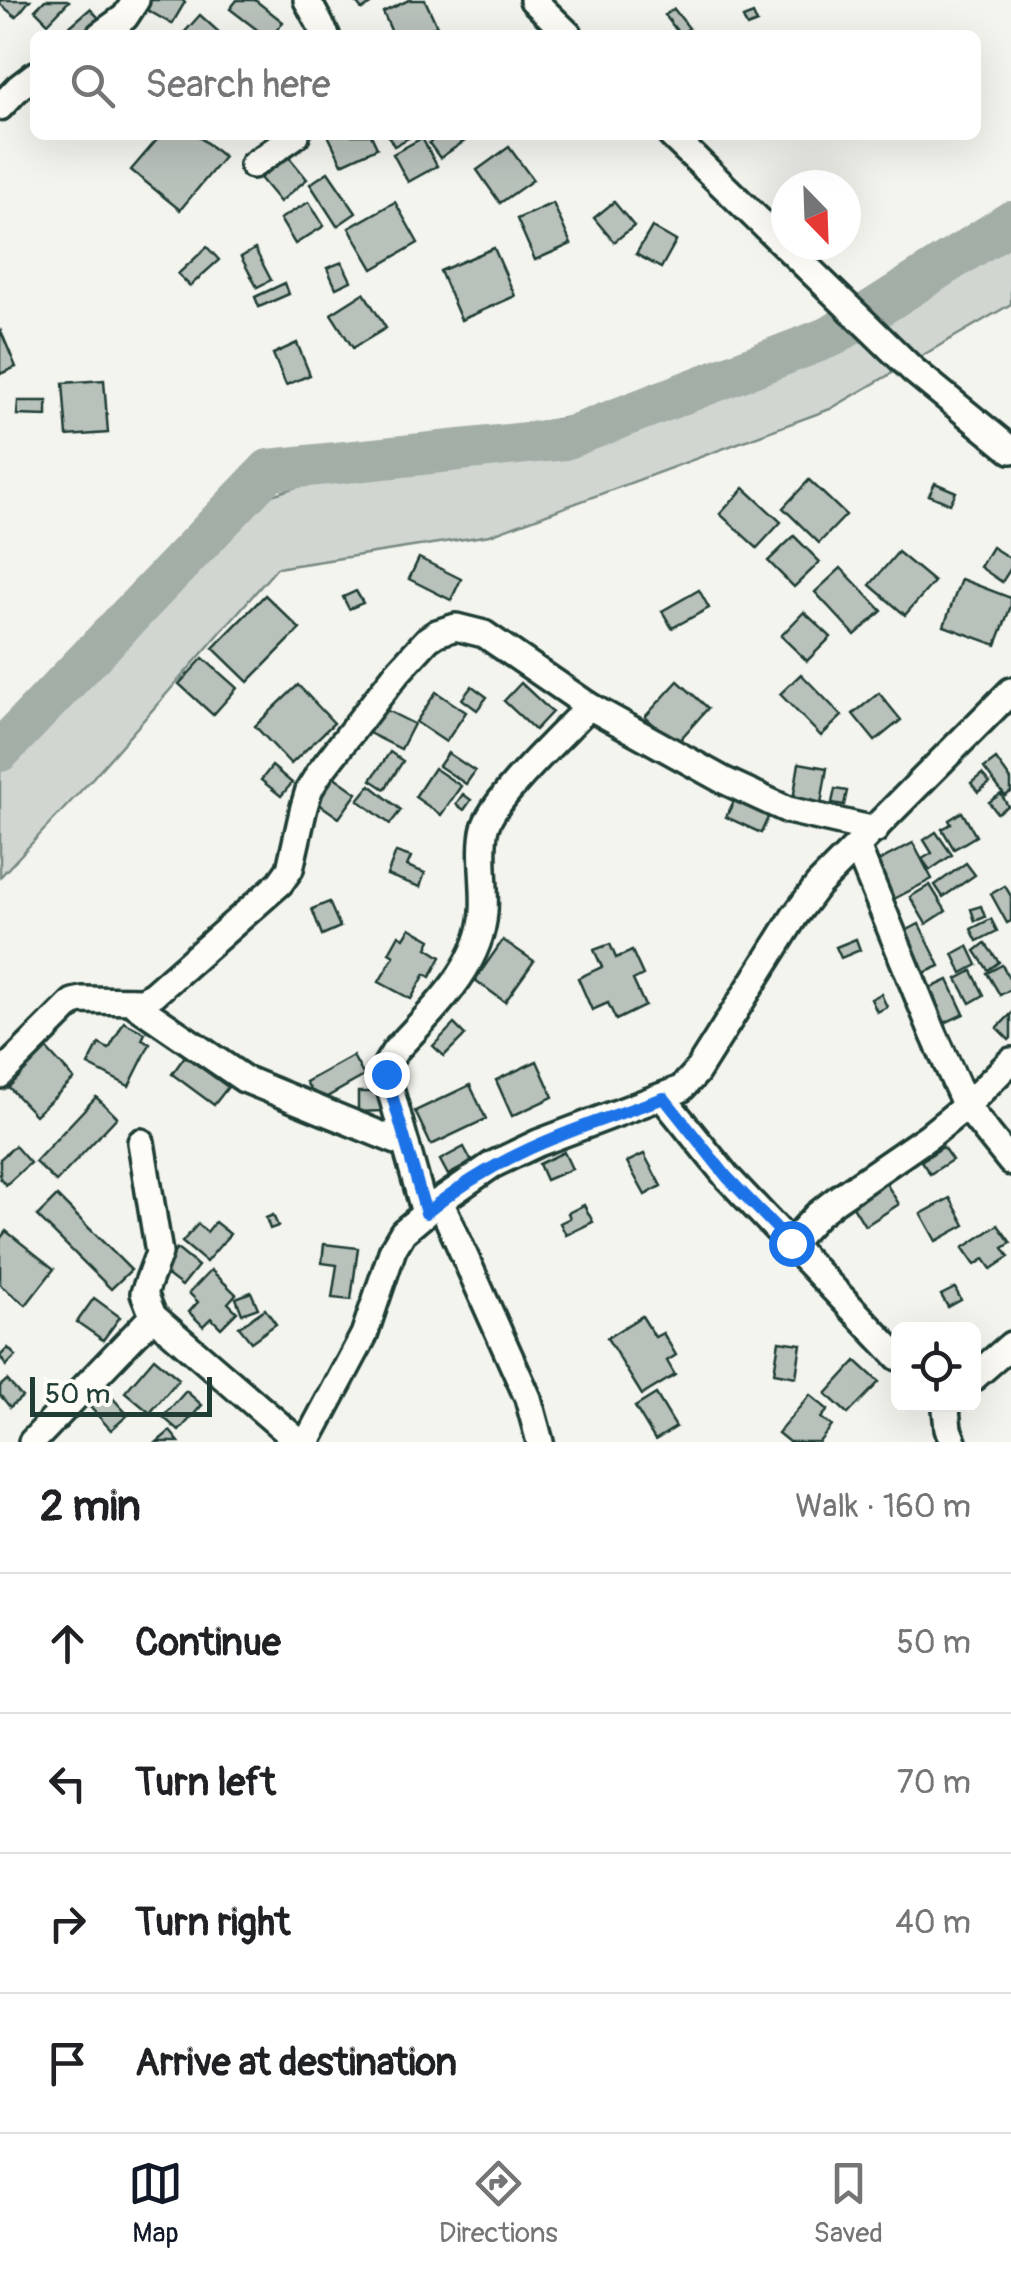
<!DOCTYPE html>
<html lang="en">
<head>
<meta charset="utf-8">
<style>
	body { margin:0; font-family:Pangolin,sans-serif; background:#f6f6f6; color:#202124 }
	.controls { position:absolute; right:30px; bottom:30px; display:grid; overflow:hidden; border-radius:15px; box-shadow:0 10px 40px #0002 }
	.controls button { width:90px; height:90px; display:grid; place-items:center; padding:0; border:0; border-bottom:2px solid #e0e0e0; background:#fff; color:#202124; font:50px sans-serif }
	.compass { position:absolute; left:771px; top:170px; width:90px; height:90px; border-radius:50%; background:#fff; box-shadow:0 10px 40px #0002; rotate:157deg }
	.scale { position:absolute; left:30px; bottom:25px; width:182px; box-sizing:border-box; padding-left:10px; border:5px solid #1f3d34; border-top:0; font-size:28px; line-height:35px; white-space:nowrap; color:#1f3d34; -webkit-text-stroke:8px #fdfcf7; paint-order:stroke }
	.stop { position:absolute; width:30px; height:30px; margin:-22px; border:8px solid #1a73e8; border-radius:50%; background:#fff }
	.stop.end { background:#1a73e8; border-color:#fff; box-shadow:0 2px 10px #0008 }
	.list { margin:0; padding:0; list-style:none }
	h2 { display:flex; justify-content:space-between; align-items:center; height:130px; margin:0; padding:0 40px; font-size:42px }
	h2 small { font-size:32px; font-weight:400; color:#757577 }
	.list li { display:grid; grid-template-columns:65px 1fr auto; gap:30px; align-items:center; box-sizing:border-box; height:140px; padding:0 40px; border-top:2px solid #e0e0e0 }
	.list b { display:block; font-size:38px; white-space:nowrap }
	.list em { font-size:32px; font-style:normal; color:#757577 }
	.icon { flex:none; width:55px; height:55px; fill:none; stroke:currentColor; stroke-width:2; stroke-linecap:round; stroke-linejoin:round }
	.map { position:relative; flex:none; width:1011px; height:1442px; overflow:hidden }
	.search { position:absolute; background:#fff; box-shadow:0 10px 40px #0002; left:30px; right:30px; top:30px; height:110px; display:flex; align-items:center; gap:25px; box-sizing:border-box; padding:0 35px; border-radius:15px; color:#757577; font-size:38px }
	.sheet { height:690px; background:#fff }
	nav { display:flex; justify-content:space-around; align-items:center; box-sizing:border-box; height:140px; border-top:2px solid #e0e0e0; background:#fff; font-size:28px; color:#757577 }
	nav a { display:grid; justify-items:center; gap:5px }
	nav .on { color:#111827 }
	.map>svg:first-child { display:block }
</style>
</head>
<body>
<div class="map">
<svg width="1011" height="1442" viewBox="0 0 1011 1442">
	<rect width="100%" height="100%" fill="#f4f4ef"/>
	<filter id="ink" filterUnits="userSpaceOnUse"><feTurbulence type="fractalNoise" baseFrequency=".01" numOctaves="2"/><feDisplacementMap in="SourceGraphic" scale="20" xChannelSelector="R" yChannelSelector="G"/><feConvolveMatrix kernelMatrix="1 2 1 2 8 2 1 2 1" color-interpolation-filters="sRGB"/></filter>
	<g filter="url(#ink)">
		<polygon fill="#d1d6d1" stroke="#788a82" stroke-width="2.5" points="1011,233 1011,304 830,409 490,535 277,568 90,781 0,877 0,768 197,520 437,440 650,403 974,256"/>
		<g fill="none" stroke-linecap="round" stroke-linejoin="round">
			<polyline stroke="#a3aea7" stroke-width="42" points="0,751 269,470 565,439 832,336 1011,222"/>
		</g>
		<g fill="#b9c1bb" stroke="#1f3d34" stroke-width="2.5">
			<polygon points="0,0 30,0 16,17 0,4"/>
			<polygon points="45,0 67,0 69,1 48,23 35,10"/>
			<polygon points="146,0 182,0 185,2 172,24 142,7"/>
			<polygon points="237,0 255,0 283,22 273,35 264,35 230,9"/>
			<polygon points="354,0 376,0 362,10"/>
			<polygon points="409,0 425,0 437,26 418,35 393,35 383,12"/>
			<polygon points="90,9 102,21 87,35 74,35 68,28"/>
			<polygon points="674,9 689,28 680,35 665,15"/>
			<polygon points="753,14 757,23 747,27 743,18"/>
			<polygon points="200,15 222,35 182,35"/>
			<polygon points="161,135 197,135 224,157 180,210 131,170"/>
			<polygon points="328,135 371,135 377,148 342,164"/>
			<polygon points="388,135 414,135 394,146"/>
			<polygon points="440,135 466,135 469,138 440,158 429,143"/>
			<polygon points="422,138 437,166 408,182 393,154"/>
			<polygon points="509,147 533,180 500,203 477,170"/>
			<polygon points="284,151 307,179 280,202 256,173"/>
			<polygon points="328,172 356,213 337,226 310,184"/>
			<polygon points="309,202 324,226 295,244 280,219"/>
			<polygon points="395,202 418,243 373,269 349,228"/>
			<polygon points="614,202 634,226 614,242 594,218"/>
			<polygon points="553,203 571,244 535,260 517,219"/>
			<polygon points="652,227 676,241 661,268 636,254"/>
			<polygon points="207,247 219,260 190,286 178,274"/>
			<polygon points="494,248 515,296 461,320 440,271"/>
			<polygon points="255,249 271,280 257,287 241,257"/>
			<polygon points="342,262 351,281 336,288 327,268"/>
			<polygon points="285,283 289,294 259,307 255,297"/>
			<polygon points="364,293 386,328 353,348 331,314"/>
			<polygon points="0,329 16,367 0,374"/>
			<polygon points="297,343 310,375 286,385 273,354"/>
			<polygon points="104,380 108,433 67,436 63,383"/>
			<polygon points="18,401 47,401 47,416 17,415"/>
			<polygon points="809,480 846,515 819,543 783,508"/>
			<polygon points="935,483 956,492 950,504 929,495"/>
			<polygon points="744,488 781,522 757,548 720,514"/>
			<polygon points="794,536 820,562 794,587 768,561"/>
			<polygon points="992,547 1011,559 1011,568 1002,582 980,567"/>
			<polygon points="898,552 934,582 905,615 870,585"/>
			<polygon points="419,558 461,579 451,600 409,579"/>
			<polygon points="841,568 882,611 855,635 815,592"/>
			<polygon points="961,579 1011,598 1011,606 996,645 944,626"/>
			<polygon points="699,590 709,608 672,628 662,611"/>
			<polygon points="356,591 363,603 349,609 343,597"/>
			<polygon points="265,595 300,629 248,682 213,648"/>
			<polygon points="804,612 831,637 807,661 781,636"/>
			<polygon points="203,658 237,688 213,715 179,684"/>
			<polygon points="801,674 842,716 821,736 780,694"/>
			<polygon points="678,681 708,708 676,744 645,717"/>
			<polygon points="521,683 552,712 535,730 504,701"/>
			<polygon points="298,685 334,723 291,764 255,726"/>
			<polygon points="472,686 487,697 477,710 462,699"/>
			<polygon points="436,692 466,712 446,742 416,722"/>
			<polygon points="879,693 901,720 875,741 853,714"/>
			<polygon points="382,708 414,724 401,749 369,733"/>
			<polygon points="390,752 403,761 385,789 371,780"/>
			<polygon points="448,753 475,771 466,784 439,766"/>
			<polygon points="996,759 1011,780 1011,792 1005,796 984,768"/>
			<polygon points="799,763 827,768 820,810 792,806"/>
			<polygon points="272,766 292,783 281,796 261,780"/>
			<polygon points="434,768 461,786 441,815 415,797"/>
			<polygon points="982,774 990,783 978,792 971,783"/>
			<polygon points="333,776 357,793 339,818 315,801"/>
			<polygon points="370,785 401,810 390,824 358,800"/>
			<polygon points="835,789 847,791 844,805 832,803"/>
			<polygon points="463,794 471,800 464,810 456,804"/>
			<polygon points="1001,794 1008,806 997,813 989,802"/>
			<polygon points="736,797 770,813 761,833 726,817"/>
			<polygon points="962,812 976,836 954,849 942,829 951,824 949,820"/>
			<polygon points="936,832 952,855 930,870 922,859 932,853 924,840"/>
			<polygon points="913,843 932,879 888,902 869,866"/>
			<polygon points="396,852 411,857 407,866 425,873 420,887 387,875"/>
			<polygon points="966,863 975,875 943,897 935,885"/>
			<polygon points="930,885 946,911 926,924 910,897"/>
			<polygon points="1005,886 1011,896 1011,921 1007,923 991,894"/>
			<polygon points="329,902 340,927 322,935 312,909"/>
			<polygon points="981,906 985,917 975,921 971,909"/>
			<polygon points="991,919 997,931 977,941 971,929"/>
			<polygon points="919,924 940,966 919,975 900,934"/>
			<polygon points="410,928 431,940 427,948 441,957 430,977 425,974 411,999 379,982 394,956 389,953 399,935 404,938"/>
			<polygon points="856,939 860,950 841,958 836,947"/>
			<polygon points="503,940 534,961 505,1002 475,980"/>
			<polygon points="985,943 999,962 988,970 975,951"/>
			<polygon points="610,944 616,958 632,951 643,975 633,980 645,1006 616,1020 608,1003 592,1010 578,978 602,967 594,950"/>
			<polygon points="968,946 977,965 962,973 953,954"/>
			<polygon points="1002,965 1011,982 1011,989 1000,995 987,973"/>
			<polygon points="972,971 984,995 970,1003 957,979"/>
			<polygon points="948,980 964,1014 936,1027 920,993"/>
			<polygon points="881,994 887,1007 877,1012 871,999"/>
			<polygon points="1011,1014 1011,1038 1009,1040 997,1028"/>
			<polygon points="124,1022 145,1033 142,1040 150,1044 129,1086 88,1065 99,1044 109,1049"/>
			<polygon points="454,1024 465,1035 444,1056 433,1046"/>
			<polygon points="44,1046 74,1079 35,1115 4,1082"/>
			<polygon points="185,1056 228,1087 214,1105 172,1074"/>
			<polygon points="353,1056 364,1076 318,1102 306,1082"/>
			<polygon points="537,1061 553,1097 512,1116 496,1080"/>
			<polygon points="470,1085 486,1119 431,1145 415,1111"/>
			<polygon points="358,1092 381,1092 382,1111 358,1112"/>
			<polygon points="96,1097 117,1117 56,1182 35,1162"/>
			<polygon points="15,1146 30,1163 6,1185 0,1178 0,1159"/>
			<polygon points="464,1147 472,1162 448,1175 440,1160"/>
			<polygon points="943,1147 952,1160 930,1174 921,1161"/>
			<polygon points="564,1152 572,1169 546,1180 539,1164"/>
			<polygon points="644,1154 661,1186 645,1195 627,1162"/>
			<polygon points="882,1177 899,1204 865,1226 848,1198"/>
			<polygon points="57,1196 131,1270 111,1289 37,1216"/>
			<polygon points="950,1198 965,1225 936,1241 921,1214"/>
			<polygon points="584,1205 593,1222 566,1235 560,1223 570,1218 568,1213"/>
			<polygon points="273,1215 278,1226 270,1229 266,1218"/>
			<polygon points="215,1222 230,1234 206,1262 182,1242 198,1224 207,1232"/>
			<polygon points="998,1225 1011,1243 1003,1248 1009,1257 991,1269 984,1259 975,1265 963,1248"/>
			<polygon points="6,1231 54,1269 26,1305 0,1285 0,1239"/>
			<polygon points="324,1244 358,1248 351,1300 332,1298 337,1265 322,1263"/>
			<polygon points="177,1249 198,1266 182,1286 161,1270"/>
			<polygon points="211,1270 236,1294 228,1303 237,1312 221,1328 211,1318 203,1326 189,1312 198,1302 189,1293"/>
			<polygon points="955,1288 961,1300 948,1307 941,1295"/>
			<polygon points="251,1292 258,1308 242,1314 236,1298"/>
			<polygon points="94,1298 120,1317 103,1340 77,1322"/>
			<polygon points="265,1309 276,1324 251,1342 239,1327"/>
			<polygon points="642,1316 655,1337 663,1333 676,1355 667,1361 675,1375 642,1395 607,1338"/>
			<polygon points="779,1341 801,1344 796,1377 774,1373"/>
			<polygon points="8,1348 16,1356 6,1366 0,1356"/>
			<polygon points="154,1358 179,1379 150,1413 125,1392"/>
			<polygon points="856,1361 879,1382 848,1414 826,1394"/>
			<polygon points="7,1380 22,1397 10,1407 0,1395 0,1386"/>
			<polygon points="99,1383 128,1415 111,1430 82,1398"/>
			<polygon points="186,1391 202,1405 179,1431 163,1417"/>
			<polygon points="656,1394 676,1427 655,1440 635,1407"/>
			<polygon points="810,1395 828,1410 821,1418 832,1426 819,1442 789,1442 778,1433"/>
			<polygon points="170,1431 179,1442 157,1442"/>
		</g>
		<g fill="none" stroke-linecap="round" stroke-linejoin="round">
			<defs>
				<g id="minor">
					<polyline points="307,0 326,35"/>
					<polyline points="533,0 569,35"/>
					<polyline points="100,35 125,17 136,0"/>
					<polyline points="0,107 18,88 35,75"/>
					<polyline points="671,135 913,370 1011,450"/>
					<polyline points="253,165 296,135"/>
					<polyline points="857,847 934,1035 966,1106 1011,1162"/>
					<polyline points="130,1001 244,1079 406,1145"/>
					<polyline points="0,1075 73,1002 82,1000 143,1001 154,994 280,883 290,869 304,807 309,790 320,772 397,673 428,639 437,633 456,627 484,634 589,706 723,780 788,810 875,830"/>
					<polyline points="663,1098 727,1177 898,1357"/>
					<polyline points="141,1142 159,1253 144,1293 153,1316 299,1442"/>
					<polyline points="440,1201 528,1398 540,1442"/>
					<path d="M 425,1213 L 386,1074 L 387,1064 L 395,1051 C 430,1012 480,969 484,912 C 486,887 479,851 485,828 C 493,798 565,732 589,706"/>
					<polyline points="791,1243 817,1215 836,1200 929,1136 966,1106 1011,1061"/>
					<polyline points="974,1377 1011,1345"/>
					<polyline points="949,1404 946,1409 948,1429 953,1442"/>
					<polyline points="32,1442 153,1316"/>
					<polyline points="307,1442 364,1335 393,1249 403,1232 440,1201 492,1165 538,1143 681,1089 696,1073 794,917 818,885 1011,691"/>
				</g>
			</defs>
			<use href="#minor" stroke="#1f3d34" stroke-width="32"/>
			<use href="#minor" stroke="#fdfcf7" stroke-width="25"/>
		</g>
	</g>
	<g fill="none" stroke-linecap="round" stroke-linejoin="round" filter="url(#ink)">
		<path stroke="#1a73e8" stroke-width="12" d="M 386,1074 L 426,1213 C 500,1152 575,1129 664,1098 L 727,1177 L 791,1243"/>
	</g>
</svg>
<div class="controls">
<button><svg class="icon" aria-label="locate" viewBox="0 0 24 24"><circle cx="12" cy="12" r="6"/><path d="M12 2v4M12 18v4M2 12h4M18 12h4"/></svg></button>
</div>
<svg class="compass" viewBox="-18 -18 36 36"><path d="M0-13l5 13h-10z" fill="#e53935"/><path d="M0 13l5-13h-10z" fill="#757577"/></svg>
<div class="scale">50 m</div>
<div class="stop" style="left:791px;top:1243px"></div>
<div class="stop end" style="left:386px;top:1074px"></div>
<div class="search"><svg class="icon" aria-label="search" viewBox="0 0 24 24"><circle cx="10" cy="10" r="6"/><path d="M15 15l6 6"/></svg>Search here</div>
</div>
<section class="sheet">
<h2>2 min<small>Walk · 160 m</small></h2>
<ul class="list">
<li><svg class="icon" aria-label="ahead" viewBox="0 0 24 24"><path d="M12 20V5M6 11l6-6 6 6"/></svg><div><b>Continue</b></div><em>50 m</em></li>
<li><svg class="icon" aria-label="left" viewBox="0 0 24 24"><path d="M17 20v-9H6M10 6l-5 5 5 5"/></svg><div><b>Turn left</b></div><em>70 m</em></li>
<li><svg class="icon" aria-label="right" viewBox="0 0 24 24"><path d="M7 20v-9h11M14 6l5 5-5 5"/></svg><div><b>Turn right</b></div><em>40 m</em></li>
<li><svg class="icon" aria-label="arrive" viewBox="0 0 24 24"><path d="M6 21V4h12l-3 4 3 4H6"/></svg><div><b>Arrive at destination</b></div></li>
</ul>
</section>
<nav>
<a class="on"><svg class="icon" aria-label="map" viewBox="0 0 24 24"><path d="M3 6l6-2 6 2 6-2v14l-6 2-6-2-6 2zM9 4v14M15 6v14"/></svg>Map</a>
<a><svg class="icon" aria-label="directions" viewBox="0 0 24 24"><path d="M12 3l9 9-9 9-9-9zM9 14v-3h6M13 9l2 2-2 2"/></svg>Directions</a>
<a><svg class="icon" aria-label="saved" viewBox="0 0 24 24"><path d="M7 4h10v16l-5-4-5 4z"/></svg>Saved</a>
</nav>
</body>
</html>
